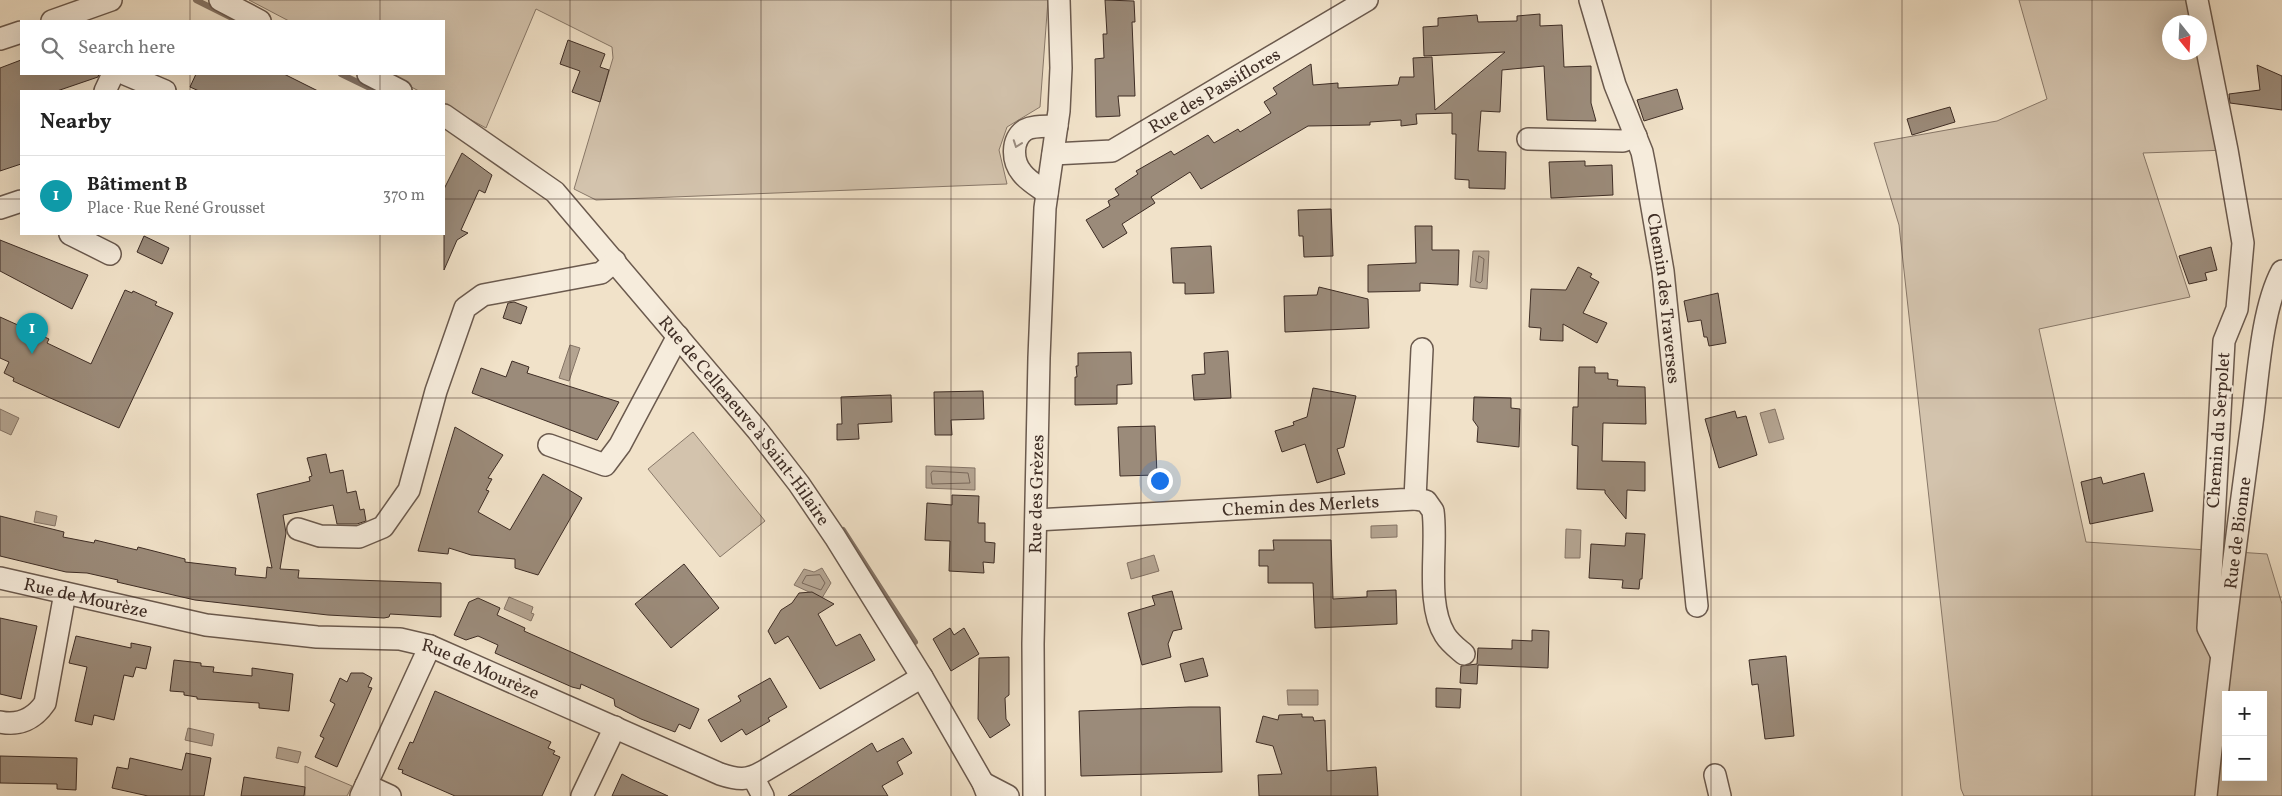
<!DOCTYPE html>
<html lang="en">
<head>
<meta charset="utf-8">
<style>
	body { margin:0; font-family:Vollkorn,serif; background:#f6f6f6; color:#222 }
	.controls { position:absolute; right:15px; bottom:15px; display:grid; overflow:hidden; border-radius:0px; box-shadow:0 5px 20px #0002 }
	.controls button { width:45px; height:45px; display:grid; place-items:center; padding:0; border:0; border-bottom:1px solid #e0e0e0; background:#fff; color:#222; font:25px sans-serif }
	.compass { position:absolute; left:2162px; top:15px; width:45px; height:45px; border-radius:50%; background:#fff; box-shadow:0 5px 20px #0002; rotate:162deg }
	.you { position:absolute; left:1159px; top:480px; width:18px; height:18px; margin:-12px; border:4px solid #fff; border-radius:50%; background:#1a73e8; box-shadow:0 0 0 8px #1a73e833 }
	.badge { display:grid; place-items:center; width:32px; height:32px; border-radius:50%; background:#8f2418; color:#fff; font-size:16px; font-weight:700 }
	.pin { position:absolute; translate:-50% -41px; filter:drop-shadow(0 1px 2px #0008) }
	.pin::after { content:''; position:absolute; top:26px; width:18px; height:15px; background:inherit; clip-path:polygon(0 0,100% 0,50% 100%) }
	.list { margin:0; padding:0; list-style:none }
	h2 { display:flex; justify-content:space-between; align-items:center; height:65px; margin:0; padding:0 20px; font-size:21px }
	h2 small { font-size:16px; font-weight:400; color:#767676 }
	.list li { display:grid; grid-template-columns:32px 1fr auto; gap:15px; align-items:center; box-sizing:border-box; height:80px; padding:0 20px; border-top:1px solid #e0e0e0 }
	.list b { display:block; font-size:19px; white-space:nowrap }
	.list p { margin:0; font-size:16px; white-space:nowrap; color:#767676 }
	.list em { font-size:16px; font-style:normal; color:#767676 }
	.icon { flex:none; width:28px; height:28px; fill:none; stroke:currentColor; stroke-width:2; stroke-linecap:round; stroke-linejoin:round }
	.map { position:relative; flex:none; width:2282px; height:796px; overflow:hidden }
	.search { position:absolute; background:#fff; box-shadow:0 5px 20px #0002; left:20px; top:20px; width:425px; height:55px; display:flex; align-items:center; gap:12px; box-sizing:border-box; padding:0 18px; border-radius:0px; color:#767676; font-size:19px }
	.panel { position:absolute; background:#fff; box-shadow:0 5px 20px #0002; left:20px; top:90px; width:425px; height:145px; border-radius:0px }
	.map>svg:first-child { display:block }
</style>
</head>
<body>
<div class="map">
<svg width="2282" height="796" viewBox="0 0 2282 796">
	<rect width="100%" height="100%" fill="#f1e2c9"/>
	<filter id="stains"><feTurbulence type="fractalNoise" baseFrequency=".004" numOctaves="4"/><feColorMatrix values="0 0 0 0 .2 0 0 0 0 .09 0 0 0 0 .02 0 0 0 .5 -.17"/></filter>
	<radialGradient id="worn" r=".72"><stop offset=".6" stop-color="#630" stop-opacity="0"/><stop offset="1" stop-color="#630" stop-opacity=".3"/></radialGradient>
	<g fill="#d3c3ad" stroke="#887869" fill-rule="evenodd">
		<polygon points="249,0 1048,0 1040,107 1007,127 999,150 1007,184 596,200 574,189 613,58 612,47 536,9 486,128 444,105 444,91 419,91 386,74 444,74 444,21 289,21"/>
		<path d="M 2019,0 L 2197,0 L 2227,150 L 2143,153 L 2190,297 L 2039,329 L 2086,542 L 2267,554 L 2282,604 L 2282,796 L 1964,796 L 1961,789 L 1899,225 L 1874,143 L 1997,121 L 2047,99 ZM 2170,22 L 2200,22 L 2200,52 L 2170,52 ZM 2226,695 L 2263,695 L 2263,777 L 2226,777 Z"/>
		<polygon points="693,432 765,521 720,557 648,469"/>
		<polygon points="305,766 352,786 347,796 305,796"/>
	</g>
	<g fill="#b4a491" stroke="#857466">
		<polygon points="1473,251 1489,251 1487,289 1470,287"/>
		<polygon points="570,345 580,348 569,381 559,378"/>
		<polygon points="0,409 19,418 11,435 0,430"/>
		<polygon points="1775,409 1784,439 1769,443 1760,413"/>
		<polygon points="926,466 975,468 975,490 926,488"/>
		<polygon points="36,511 57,516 55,526 34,522"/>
		<polygon points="1397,525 1397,537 1371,538 1371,526"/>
		<polygon points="1566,529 1581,530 1580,558 1565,558"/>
		<polygon points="1154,555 1159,571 1131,579 1127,563"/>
		<polygon points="822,568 831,583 822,598 794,585 804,569 814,572"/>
		<polygon points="509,597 533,607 531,613 534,614 531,621 504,609"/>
		<polygon points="1287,690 1318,690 1318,705 1288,705"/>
		<polygon points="188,728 214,734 212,746 185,740"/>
		<polygon points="278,747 301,752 298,763 276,758"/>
	</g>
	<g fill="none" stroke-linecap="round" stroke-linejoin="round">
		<g stroke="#79685b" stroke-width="1">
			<polygon points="1479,256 1484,259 1482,281 1480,283 1476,281"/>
			<polygon points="933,471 968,473 970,483 932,484 931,474"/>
			<polygon points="820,575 825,583 821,590 802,583 806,576"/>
		</g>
		<g stroke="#857466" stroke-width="6">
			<polyline points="196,0 238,21"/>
			<polyline points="341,74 376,91"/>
			<polyline points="843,530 915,642"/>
		</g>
	</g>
	<g fill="#9b8b7a" stroke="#3e2d25">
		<polygon points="1105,0 1134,1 1135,22 1132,22 1135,96 1118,96 1120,116 1096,117 1095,59 1104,58 1103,34 1107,34"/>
		<polygon points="1540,14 1540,26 1562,25 1564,67 1591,66 1591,103 1596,121 1547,120 1544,66 1502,70 1500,112 1481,111 1478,151 1506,152 1505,189 1469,188 1469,180 1455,179 1456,134 1452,134 1452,113 1416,114 1417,124 1401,126 1401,120 1370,122 1370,125 1308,126 1201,189 1190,172 1151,197 1155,203 1122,224 1127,233 1103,248 1086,220 1110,206 1108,201 1119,195 1115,189 1138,174 1136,171 1171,151 1174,155 1208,135 1214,143 1238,129 1240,132 1271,113 1264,102 1277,94 1273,88 1311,64 1313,85 1338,83 1338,88 1398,85 1400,77 1414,77 1413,58 1432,57 1435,110 1505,52 1424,56 1423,27 1438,26 1438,18 1477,15 1478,22 1517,21 1517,16"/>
		<polygon points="568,40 605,54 600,67 609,70 600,102 572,92 580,71 560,64"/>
		<polygon points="21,60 21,74 99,74 98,77 57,91 21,91 21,164 0,171 0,68"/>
		<polygon points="2257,65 2282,76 2282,110 2230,103 2229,94 2260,90"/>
		<polygon points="196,74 284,74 318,91 199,91 190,87"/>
		<polygon points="1677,89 1683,109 1644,121 1637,100"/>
		<polygon points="1950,107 1955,122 1912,135 1907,119"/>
		<polygon points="462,153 492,175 485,193 479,190 461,230 468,233 457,240 444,270 444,189"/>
		<polygon points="1585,161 1585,166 1612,165 1613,195 1551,198 1549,162"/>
		<polygon points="1331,209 1333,256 1304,257 1303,236 1299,236 1298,210"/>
		<polygon points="1415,226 1432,226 1432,250 1459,250 1458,285 1420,283 1420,291 1368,292 1368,265 1416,263"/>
		<polygon points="144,236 169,248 162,264 137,252"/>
		<polygon points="0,240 88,275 72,309 0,271"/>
		<polygon points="1211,246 1214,293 1185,294 1185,283 1173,283 1171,248"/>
		<polygon points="2211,247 2217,270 2205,273 2207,280 2189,284 2179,256"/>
		<polygon points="1578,267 1592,274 1590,277 1599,282 1583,313 1607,323 1597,343 1563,324 1563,341 1540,340 1541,328 1529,327 1531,289 1566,290"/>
		<polygon points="1319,287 1368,299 1369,328 1285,332 1284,296 1317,295"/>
		<polygon points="125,290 132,293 133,291 157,302 155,305 173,313 119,428 48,397 13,381 14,378 4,373 9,362 0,358 0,317 49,339 47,343 91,364"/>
		<polygon points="1718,293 1726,343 1709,346 1707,337 1704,337 1701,320 1688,322 1684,301"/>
		<polygon points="514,302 527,307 521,324 503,318 508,303"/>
		<polygon points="1228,351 1231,398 1194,400 1192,375 1205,374 1204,353"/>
		<polygon points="1131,352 1132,384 1117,385 1117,404 1075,405 1075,377 1077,377 1076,366 1078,366 1078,353"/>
		<polygon points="512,361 529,367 527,373 619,402 597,440 472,393 481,368 506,377"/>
		<polygon points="1579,367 1595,367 1595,373 1608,373 1608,379 1618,380 1617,386 1645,387 1646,424 1603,423 1602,461 1645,462 1645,491 1627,490 1626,519 1605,493 1605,490 1577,489 1578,446 1572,445 1573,407 1578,407"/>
		<polygon points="1313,388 1356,396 1344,447 1337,449 1345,474 1317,483 1305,444 1282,452 1275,431 1294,425 1293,422 1307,417"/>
		<polygon points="983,391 984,419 951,420 952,435 935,435 934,392"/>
		<polygon points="891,395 892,422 858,424 859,439 837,440 837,424 842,424 841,397"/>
		<polygon points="1474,397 1511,398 1511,408 1520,409 1519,447 1477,442 1478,427 1473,420"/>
		<polygon points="1735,411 1737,418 1746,416 1757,455 1719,468 1705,419"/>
		<polygon points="1155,426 1157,475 1120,476 1118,427"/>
		<polygon points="455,427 503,455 488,478 492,479 486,490 489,491 478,512 510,530 543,474 582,498 538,575 515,568 515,559 471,555 449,548 448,554 418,551"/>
		<polygon points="326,454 330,473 343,470 347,493 356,491 360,510 364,509 366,521 357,524 337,524 333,505 283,515 286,533 280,569 299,570 298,578 441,583 441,617 390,614 389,617 384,618 328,615 195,600 117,582 118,580 87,573 66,572 0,556 0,516 64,532 63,537 94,543 95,540 137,550 138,547 185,559 185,562 236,568 235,575 266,578 267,567 272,568 257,494 310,481 309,477 312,476 307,458"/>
		<polygon points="2144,473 2153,511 2090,524 2081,482 2101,477 2103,484"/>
		<polygon points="952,495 979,496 978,523 985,523 985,542 995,543 994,563 983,562 984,573 949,571 950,541 925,540 927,503 952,505"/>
		<polygon points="1626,533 1645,534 1642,579 1640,579 1639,589 1622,588 1623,580 1589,578 1591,544 1625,546"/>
		<polygon points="1273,540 1331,540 1333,599 1367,597 1367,591 1396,590 1397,624 1315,628 1313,583 1268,583 1268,566 1259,566 1259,550 1274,550"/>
		<polygon points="684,564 719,608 671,648 635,604"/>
		<polygon points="1172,591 1182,629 1173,631 1168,644 1171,657 1142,665 1128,613 1155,605 1152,596"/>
		<polygon points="812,592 834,604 818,614 836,646 860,634 875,660 820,689 788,636 775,644 768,631 781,610 792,603 799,593"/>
		<polygon points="478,598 500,608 497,615 525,628 524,631 699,709 690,729 679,724 675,732 641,719 615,706 614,699 581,684 580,689 572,687 495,653 498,645 478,636 466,640 454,635 469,602"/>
		<polygon points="0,618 37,626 21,699 0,694"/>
		<polygon points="950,628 954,635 964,628 979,654 951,671 933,639"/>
		<polygon points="1532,630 1549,631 1548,668 1478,665 1477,684 1460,683 1461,666 1477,664 1478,648 1512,649 1512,640 1532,641"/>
		<polygon points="76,636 131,648 131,643 151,647 146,669 136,667 133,677 124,675 114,720 94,715 92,725 75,721 87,667 69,663"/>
		<polygon points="1786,656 1794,736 1765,739 1758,684 1752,685 1749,660"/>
		<polygon points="1009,657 1009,695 1005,698 1006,719 1010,725 990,738 978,719 979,658"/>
		<polygon points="1203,658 1208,676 1185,682 1180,664"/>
		<polygon points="174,660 201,663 201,666 214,667 213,672 252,676 252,668 293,674 289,711 259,708 259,703 197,699 197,697 184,695 184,692 170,691"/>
		<polygon points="351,673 363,673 372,678 368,687 372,688 337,767 315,757 324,738 320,736 335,704 330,701 340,678 347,682"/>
		<polygon points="770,678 787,707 768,718 770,721 746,735 742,729 721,742 708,720 741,701 738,696"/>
		<polygon points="1436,688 1461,689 1460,708 1436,707"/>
		<polygon points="435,691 551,742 548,748 555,751 553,754 560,757 542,796 455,796 402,773 403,770 398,769 410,742 413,743"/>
		<polygon points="1189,707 1220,707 1222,772 1081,776 1079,711"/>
		<polygon points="1302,714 1302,717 1313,717 1314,721 1325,720 1327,771 1376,767 1378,796 1259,796 1258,775 1282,774 1273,746 1256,742 1263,716 1278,720 1279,715"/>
		<polygon points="903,738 912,753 897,762 903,774 882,786 888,796 788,796 872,743 877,752"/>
		<polygon points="186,753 211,758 204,796 148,796 112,788 117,767 128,769 130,758 182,770"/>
		<polygon points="0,756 77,758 76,790 57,789 57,784 0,783"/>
		<polygon points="622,774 631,779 668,796 612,796"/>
		<polygon points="244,777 305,787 304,796 241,796"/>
	</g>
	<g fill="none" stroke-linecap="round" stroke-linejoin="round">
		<defs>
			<g id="minor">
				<polyline points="220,0 260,21"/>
				<path id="s1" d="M 1590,0 L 1615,85 L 1642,152 L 1645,167 L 1663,271 L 1697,606"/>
				<polyline points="2197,0 2227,150 2243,243 2237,309 2224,341 2208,628 2221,654"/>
				<polyline points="52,21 111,0"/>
				<polyline points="0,39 21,32"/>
				<polyline points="125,74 165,91"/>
				<polyline points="368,74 401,91"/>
				<polyline points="105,91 113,74"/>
				<path id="s2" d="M 444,115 L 555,192 L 758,431 L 799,484 L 835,537 L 922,677 L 983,783 L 988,796"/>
				<polyline points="1528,139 1623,141 1636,136"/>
				<path id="s3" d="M 1053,154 L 1112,151 L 1367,0"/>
				<path d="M 1047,193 C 1039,187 1028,181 1022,173 C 1012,161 1011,140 1025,130 C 1034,125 1047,127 1057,126"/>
				<polyline points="0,208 21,201"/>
				<polyline points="70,234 110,254"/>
				<polyline points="549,445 605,465 620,445 678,336"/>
				<path d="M 1415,499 L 1426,501 L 1433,511 C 1438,547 1425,603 1445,635 C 1450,643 1457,648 1464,654"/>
				<path id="s4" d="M 1036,520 L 1415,499 L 1422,349"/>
				<polyline points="298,529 320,536 359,537 383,527 409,490 436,391 465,308 483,295 601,273 615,261"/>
				<path id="s5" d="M 0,578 L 206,625 L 317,637 L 400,639 L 430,646 L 720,774 C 738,780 747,781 764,771 L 922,677"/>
				<path d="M 0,722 C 19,726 34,719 45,703 L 65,593"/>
				<polyline points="1715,775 1720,796"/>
				<polyline points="753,777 763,796"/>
				<polyline points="983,783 1008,796"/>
				<polyline points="366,785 390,796"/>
				<polyline points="361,796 430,646"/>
				<polyline points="582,796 615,727"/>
				<path id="s6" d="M 1034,796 L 1033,644 L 1039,358 L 1045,208 L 1059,111 L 1061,68 L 1059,0"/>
				<path id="s7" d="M 2206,796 C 2219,671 2235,547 2252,423 C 2258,379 2261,310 2282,271"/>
			</g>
		</defs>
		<use href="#minor" stroke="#6b5a4e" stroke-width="24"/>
		<use href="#minor" stroke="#f6ecdc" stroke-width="21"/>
	</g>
	<defs><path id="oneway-chevron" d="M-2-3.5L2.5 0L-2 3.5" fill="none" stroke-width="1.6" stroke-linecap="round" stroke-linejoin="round" transform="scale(1.25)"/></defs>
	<use stroke="#9a8c80" href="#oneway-chevron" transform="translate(1017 144) rotate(110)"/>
	<path fill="none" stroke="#3e2d25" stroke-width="1" stroke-opacity="0.55" d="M 190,0 L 190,21M 380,0 L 380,21M 570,0 L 570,796M 761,0 L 761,796M 951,0 L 951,796M 1141,0 L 1141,796M 1331,0 L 1331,796M 1521,0 L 1521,796M 1711,0 L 1711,796M 1902,0 L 1902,796M 2092,0 L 2092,796M 190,74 L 190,91M 380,74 L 380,91M 0,199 L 21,199M 444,199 L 2282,199M 190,234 L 190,796M 380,234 L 380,796M 0,398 L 2282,398M 0,597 L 2282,597"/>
	<g text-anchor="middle" stroke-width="4.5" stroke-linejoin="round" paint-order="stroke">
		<g font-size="18" fill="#3e2d25" stroke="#f6ecdc">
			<text dy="6" stroke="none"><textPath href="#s3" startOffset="178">Rue des Passiflores</textPath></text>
			<text dy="6" stroke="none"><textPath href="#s1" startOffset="309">Chemin des Traverses</textPath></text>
			<text dy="6" stroke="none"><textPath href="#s2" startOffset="432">Rue de Celleneuve à Saint-Hilaire</textPath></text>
			<text transform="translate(2218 430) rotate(-86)" y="6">Chemin du Serpolet</text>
			<text dy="6" stroke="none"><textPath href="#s6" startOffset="302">Rue des Grèzes</textPath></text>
			<text dy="6" stroke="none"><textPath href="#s4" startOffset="265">Chemin des Merlets</textPath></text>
			<text dy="6" stroke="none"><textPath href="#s7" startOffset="265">Rue de Bionne</textPath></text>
			<text dy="6" stroke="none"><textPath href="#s5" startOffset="88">Rue de Mourèze</textPath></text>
			<text dy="6" stroke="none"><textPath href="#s5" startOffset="492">Rue de Mourèze</textPath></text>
		</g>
	</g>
	<rect width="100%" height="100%" filter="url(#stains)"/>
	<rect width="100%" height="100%" fill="url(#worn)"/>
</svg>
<div class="controls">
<button>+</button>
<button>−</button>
</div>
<svg class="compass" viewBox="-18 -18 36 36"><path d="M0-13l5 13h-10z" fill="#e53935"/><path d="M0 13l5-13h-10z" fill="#767676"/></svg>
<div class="you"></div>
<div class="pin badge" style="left:32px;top:354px;background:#0f9aa8">1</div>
<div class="search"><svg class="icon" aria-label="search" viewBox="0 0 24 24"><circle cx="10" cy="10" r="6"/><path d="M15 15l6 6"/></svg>Search here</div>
<section class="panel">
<h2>Nearby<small></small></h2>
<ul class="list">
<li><span class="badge" style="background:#0f9aa8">1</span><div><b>Bâtiment B</b><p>Place · Rue René Grousset</p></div><em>370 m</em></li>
</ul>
</section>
</div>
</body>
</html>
